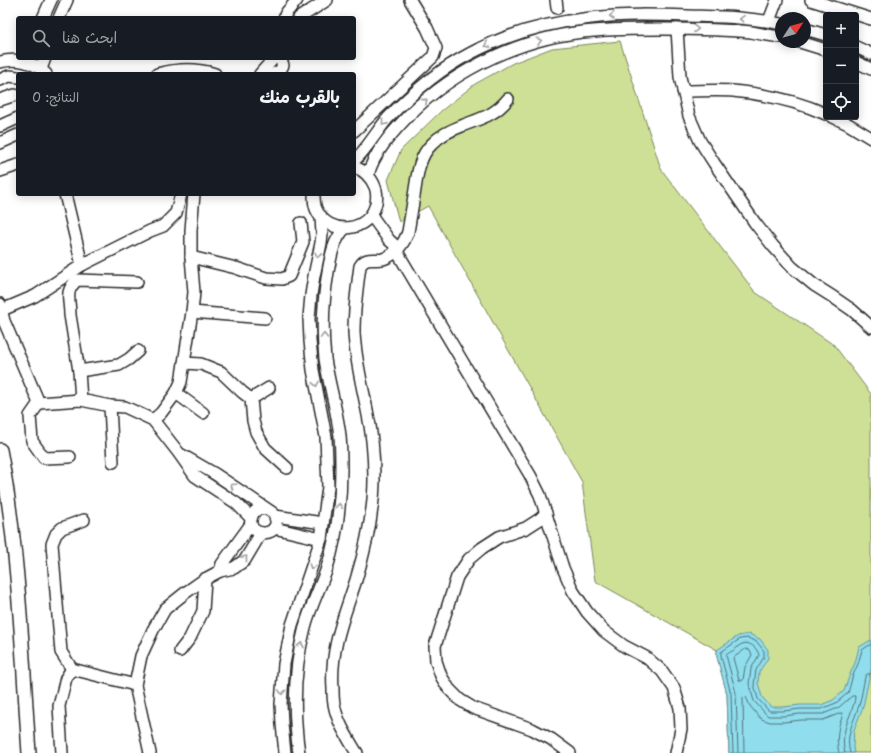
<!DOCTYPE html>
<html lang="ar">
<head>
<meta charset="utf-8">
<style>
	body { margin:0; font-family:"Shantell Sans","Playpen Sans Arabic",sans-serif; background:#20242c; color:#f1f3f6; direction:rtl }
	.controls { position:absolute; right:12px; top:12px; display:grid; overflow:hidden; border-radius:4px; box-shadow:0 2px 10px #0003 }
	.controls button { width:36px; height:36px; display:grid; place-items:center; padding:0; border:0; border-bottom:1px solid #363941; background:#171b24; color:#f1f3f6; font:20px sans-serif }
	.compass { position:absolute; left:775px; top:12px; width:36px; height:36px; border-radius:50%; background:#171b24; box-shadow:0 2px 10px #0003; rotate:54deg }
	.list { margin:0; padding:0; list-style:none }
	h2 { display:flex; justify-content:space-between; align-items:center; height:52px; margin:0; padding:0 16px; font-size:17px }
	h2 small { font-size:13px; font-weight:400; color:#9ea1a6 }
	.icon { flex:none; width:22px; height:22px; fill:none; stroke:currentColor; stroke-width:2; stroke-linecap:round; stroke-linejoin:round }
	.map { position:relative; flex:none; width:871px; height:753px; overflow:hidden; direction:ltr }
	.search { position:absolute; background:#171b24; box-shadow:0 2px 10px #0003; left:16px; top:16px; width:340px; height:44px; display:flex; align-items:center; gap:10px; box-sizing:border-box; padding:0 14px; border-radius:4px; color:#9ea1a6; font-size:15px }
	.panel { position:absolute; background:#171b24; box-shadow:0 2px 10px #0003; left:16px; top:72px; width:340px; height:124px; border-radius:4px; direction:rtl }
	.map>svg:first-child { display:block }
</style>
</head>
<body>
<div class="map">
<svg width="871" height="753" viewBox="0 0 871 753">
	<rect width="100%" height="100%" fill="#fff"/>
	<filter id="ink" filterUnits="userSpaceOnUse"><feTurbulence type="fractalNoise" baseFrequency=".025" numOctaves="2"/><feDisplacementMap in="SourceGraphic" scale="8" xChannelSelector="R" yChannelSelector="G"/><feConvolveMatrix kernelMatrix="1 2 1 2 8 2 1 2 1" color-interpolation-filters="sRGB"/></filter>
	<g filter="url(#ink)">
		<polygon fill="#cde095" stroke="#7c8660" points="620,41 661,169 755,292 834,345 871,394 871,753 729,753 727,694 717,657 717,650 595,581 582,482 428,206 399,222 388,180 401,150 441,111 475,84 513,63 552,48"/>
		<polygon fill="#8fdded" stroke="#67969f" points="749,634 760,639 768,650 768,658 759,672 758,683 762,697 771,707 783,707 800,705 821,705 833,700 844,691 850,674 855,663 859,647 871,640 871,669 863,707 854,730 853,747 854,753 729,753 727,694 717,657 717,650 738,636"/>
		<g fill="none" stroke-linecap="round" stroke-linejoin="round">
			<g stroke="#537279" stroke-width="1">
				<polygon points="746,649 750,651 752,655 745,667 743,680 741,681 739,680 733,658 744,650"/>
				<polyline points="733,753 731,694 721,656 721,652 740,639 748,638 757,642 764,651 764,657 756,670 754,684 758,699 769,711 783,711 800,709 821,709 836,703 848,693 853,675 858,664 862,650 871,644"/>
				<path d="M 738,753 L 736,693 L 726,655 C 728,653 731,652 734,650 C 737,648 739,645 742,644 C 750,641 757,648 759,655 L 751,669 L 749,684 L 754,701 L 765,713 L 768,716 L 783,716 L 800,714 L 823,714 L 838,708 L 852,696 L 855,696 C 855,702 852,709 850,715 C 845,727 841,740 845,753"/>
				<path d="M 744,753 L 743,698 L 745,696 L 746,697 L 750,706 L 760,718 L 764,720 L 770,722 L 784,722 L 801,720 L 823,720 L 841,713 L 842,713 C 843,718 840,721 839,726 C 837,734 837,745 839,753"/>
				<path d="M 850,753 C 845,734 854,722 859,705 C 862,695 863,686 865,677 L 867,674 L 871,674"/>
			</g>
			<defs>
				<g id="minor">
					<polyline points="556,0 557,8"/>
					<polyline points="811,0 871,19"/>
					<polyline points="43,18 51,0"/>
					<polyline points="59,18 67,0"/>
					<polyline points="284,18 286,13 297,0"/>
					<polyline points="299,18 327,0"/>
					<polyline points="769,21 777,0"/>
					<polyline points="677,29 680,77 689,116 700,141 714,163 755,223 773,246 792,267 814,285 833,297 852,310 871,327"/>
					<polyline points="805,29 826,35"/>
					<polyline points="800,42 826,50"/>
					<polyline points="856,47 871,54"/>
					<path d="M 0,62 C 16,58 34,61 46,74"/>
					<polyline points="856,62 871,69"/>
					<polyline points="41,69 45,58"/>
					<path d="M 157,74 C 176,69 197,68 215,74"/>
					<polyline points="260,74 274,58"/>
					<polyline points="273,74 280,71 283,65 280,59 277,58"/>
					<polyline points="0,80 9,76 18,77"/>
					<path d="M 683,91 C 699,91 716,90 733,91 C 764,94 797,101 826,114"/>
					<polyline points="0,100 15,95"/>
					<polyline points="833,117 848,124 871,138"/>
					<polyline points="0,126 18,118"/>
					<polyline points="354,131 433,57 436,48 427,28 410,0"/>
					<polyline points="0,143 18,135"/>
					<path d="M 354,161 C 367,149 376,132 388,118 C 401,104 417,90 432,78 C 478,43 534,24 591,18 C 623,14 656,15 688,16 C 719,17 751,17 781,24"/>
					<polyline points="0,171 18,165"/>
					<path d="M 368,175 C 374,152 392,133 408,116 C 457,67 525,36 594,31 C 616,29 638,29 661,29 C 691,29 721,29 751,32 C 761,34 771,36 781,37"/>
					<polyline points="65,194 82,265"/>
					<path d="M 314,194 C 314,199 314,204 316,209 C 328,237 370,233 376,203 C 377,198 377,192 375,187 C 371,177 364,170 354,167"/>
					<polyline points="371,215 389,240 398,248"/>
					<polyline points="396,250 530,475 540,495 563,568 573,591 587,612 604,631 624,646 647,658 662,671 674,688 680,708 681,729 676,753"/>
					<polyline points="191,257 236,268 266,278 282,279 289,276 303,242 301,223"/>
					<polyline points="0,304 4,321 39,403"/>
					<polyline points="2,310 35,296 82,265 150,231 163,226 176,213 181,194"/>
					<polyline points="192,312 265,318"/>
					<polyline points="184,363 201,364 221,372 242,392 251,399 269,388"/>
					<polyline points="79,371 119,365 129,359 138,351"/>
					<polyline points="176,393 203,413"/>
					<polyline points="251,399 253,421 256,432 265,448 287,468"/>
					<path d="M 81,400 L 79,371 L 70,315 C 70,299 64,292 77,280 L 137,282"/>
					<polyline points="110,406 113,462"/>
					<polyline points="153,420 161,413 176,393 181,382 192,312 194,292 191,257 191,230 194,194"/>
					<path d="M 182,455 L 215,474 L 273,513 C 288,538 243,540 252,516 C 254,510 259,509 265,508"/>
					<polyline points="70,457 44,458 32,441 30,416 39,403 81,400 110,406 125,407 153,420 178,452 195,476 236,503 251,518"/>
					<polyline points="546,513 540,519 526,528 499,537 482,548 469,559 457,577 435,646 436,661 441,676 449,689 460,700 473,708 532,729 551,739 570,753"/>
					<polyline points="275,516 323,523"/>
					<polyline points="84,520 62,528 56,534 52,544 61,652 72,669 135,685"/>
					<polyline points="274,528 321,539"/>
					<polyline points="220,571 222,564 251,524"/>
					<polyline points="180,651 190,638 203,611 205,579"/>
					<polyline points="62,753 59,706 66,678 72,669"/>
					<polyline points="150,753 135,685 141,656 153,630 165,609 185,593 205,579 220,571 234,568 245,560 261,533"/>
					<polyline points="285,753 282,724 281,704 284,664 292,625 321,539 328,487 326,437 313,370 310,341 309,318 311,295 314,276 321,243 322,234 321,216"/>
					<path d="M 299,753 C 293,711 294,668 305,627 C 310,608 319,590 326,571 C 337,538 341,504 341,470 C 341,459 341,447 340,436 C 337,410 329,385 325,359 C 322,331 323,301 328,272 C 331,256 333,241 345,228"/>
					<path d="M 357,753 L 355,750 C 346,735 337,721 334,704 C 333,699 333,693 333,689 C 330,648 344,617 356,580 C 366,547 374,513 374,479 C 374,456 372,432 367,410 C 362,384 355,358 354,332 C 354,309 357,288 360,266 C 366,256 374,261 383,259 C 395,255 404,244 408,232 C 410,220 412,208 414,196 C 417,178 418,157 432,144 C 441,134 452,130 464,125 C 482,118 495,115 508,99"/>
				</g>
				<path id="major" d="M 0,450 C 19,550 22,652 29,753"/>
			</defs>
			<use href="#minor" stroke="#2b2b2b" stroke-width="14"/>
			<use href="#major" stroke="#2b2b2b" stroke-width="16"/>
			<use href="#minor" stroke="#fff" stroke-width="11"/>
			<use href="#major" stroke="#fff" stroke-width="13"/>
		</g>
		<defs><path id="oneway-chevron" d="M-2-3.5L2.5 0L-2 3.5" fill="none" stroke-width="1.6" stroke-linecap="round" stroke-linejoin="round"/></defs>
		<g stroke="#a0a0a0">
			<use href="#oneway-chevron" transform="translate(612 16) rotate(177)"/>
			<use href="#oneway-chevron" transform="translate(742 19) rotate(-176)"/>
			<use href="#oneway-chevron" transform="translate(696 29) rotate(1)"/>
			<use href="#oneway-chevron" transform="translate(539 41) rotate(-15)"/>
			<use href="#oneway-chevron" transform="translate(487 45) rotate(155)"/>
			<use href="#oneway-chevron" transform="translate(425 101) rotate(-40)"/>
			<use href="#oneway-chevron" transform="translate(384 123) rotate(129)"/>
			<use href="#oneway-chevron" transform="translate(318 255) rotate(103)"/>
			<use href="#oneway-chevron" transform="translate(324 336) rotate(-92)"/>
			<use href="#oneway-chevron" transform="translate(316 384) rotate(79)"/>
			<use href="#oneway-chevron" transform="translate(233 486) rotate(-145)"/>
			<use href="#oneway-chevron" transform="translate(339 506) rotate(-85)"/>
			<use href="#oneway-chevron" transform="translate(245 558) rotate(-50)"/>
			<use href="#oneway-chevron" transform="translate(312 567) rotate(108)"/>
			<use href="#oneway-chevron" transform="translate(301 645) rotate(-78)"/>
			<use href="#oneway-chevron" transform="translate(282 692) rotate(92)"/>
		</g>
	</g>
</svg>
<div class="controls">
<button>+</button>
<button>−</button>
<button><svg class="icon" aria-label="locate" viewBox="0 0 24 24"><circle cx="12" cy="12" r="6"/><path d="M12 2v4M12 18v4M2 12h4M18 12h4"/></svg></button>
</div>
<svg class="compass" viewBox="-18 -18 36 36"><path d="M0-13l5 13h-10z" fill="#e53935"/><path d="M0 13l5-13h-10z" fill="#9ea1a6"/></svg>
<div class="search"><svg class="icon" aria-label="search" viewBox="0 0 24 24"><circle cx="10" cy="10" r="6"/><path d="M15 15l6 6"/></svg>ابحث هنا</div>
<section class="panel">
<h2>بالقرب منك<small>النتائج: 0</small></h2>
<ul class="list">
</ul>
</section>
</div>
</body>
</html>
